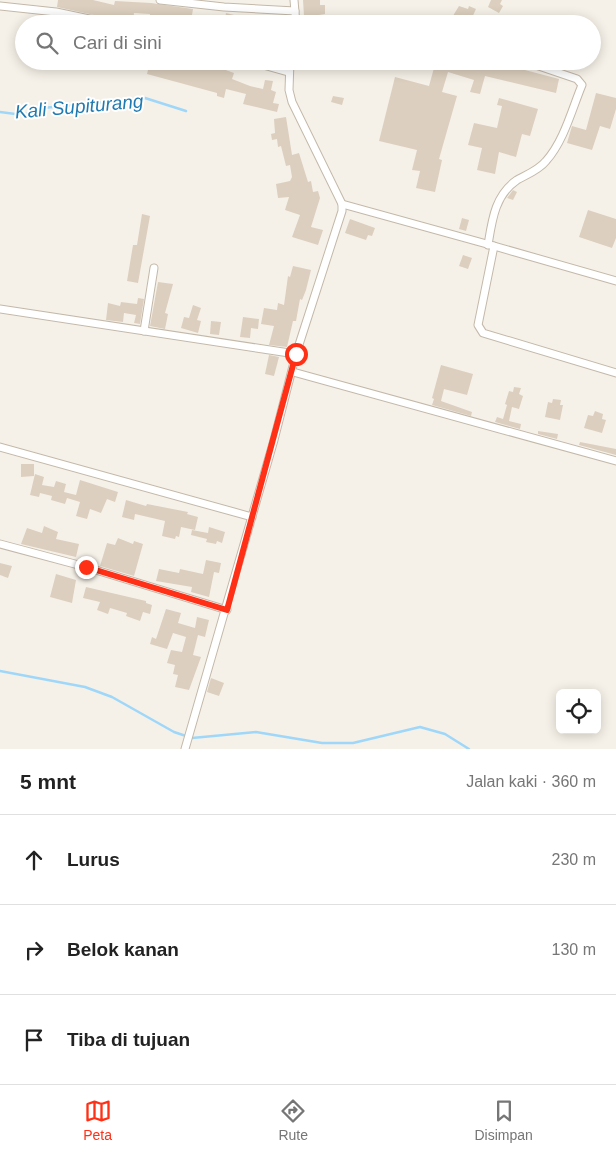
<!DOCTYPE html>
<html lang="id">
<head>
<meta charset="utf-8">
<style>
	body { margin:0; font-family:Arial,sans-serif; background:#f2f2f2; color:#222 }
	.controls { position:absolute; right:15px; bottom:15px; display:grid; overflow:hidden; border-radius:8px; box-shadow:0 2px 12px #0003 }
	.controls button { width:45px; height:45px; display:grid; place-items:center; padding:0; border:0; border-bottom:1px solid #e0e0e0; background:#fff; color:#222; font:25px sans-serif }
	.stop { position:absolute; width:15px; height:15px; margin:-11px; border:4px solid #ff3016; border-radius:50%; background:#fff }
	.stop.end { background:#ff3016; border-color:#fff; box-shadow:0 1px 5px #0008 }
	.list { margin:0; padding:0; list-style:none }
	h2 { display:flex; justify-content:space-between; align-items:center; height:65px; margin:0; padding:0 20px; font-size:21px }
	h2 small { font-size:16px; font-weight:400; color:#767676 }
	.list li { display:grid; grid-template-columns:32px 1fr auto; gap:15px; align-items:center; box-sizing:border-box; height:90px; padding:0 20px; border-top:1px solid #e0e0e0 }
	.list b { display:block; font-size:19px; white-space:nowrap }
	.list em { font-size:16px; font-style:normal; color:#767676 }
	.icon { flex:none; width:28px; height:28px; fill:none; stroke:currentColor; stroke-width:2; stroke-linecap:round; stroke-linejoin:round }
	.map { position:relative; flex:none; width:616px; height:749px; overflow:hidden }
	.search { position:absolute; background:#fff; box-shadow:0 2px 12px #0003; left:15px; right:15px; top:15px; height:55px; display:flex; align-items:center; gap:12px; box-sizing:border-box; padding:0 18px; border-radius:28px; color:#767676; font-size:19px }
	.sheet { height:335px; background:#fff }
	nav { display:flex; justify-content:space-around; align-items:center; box-sizing:border-box; height:70px; border-top:1px solid #e0e0e0; background:#fff; font-size:14px; color:#767676 }
	nav a { display:grid; justify-items:center; gap:2px }
	nav .on { color:#ff3016 }
	.map>svg:first-child { display:block }
</style>
</head>
<body>
<div class="map">
<svg width="616" height="749" viewBox="0 0 616 749">
	<rect width="100%" height="100%" fill="#f6f1e8"/>
	<g fill="none" stroke-linecap="round" stroke-linejoin="round">
		<g stroke="#9ed7f9" stroke-width="2.5">
			<polyline points="0,112 23,115 43,108 145,98 186,111"/>
			<polyline points="0,671 85,687 112,697 174,732 192,738 256,732 322,743 353,743 420,727 445,734 469,749"/>
		</g>
	</g>
	<g fill="#dccfbf">
		<polygon points="58,0 93,0 114,5 115,1 151,3 193,9 192,15 201,17 200,24 149,24 150,14 134,13 133,21 117,20 57,7"/>
		<polygon points="303,0 320,0 320,5 325,5 325,14 319,15 319,18 307,18 307,16 304,16"/>
		<polygon points="491,0 502,0 500,4 503,6 499,13 488,7"/>
		<polygon points="459,6 468,9 469,6 476,9 469,24 448,24"/>
		<polygon points="226,13 238,16 236,24 224,24"/>
		<polygon points="272,16 281,17 281,24 271,24"/>
		<polygon points="492,17 506,24 489,24"/>
		<polygon points="118,61 201,61 234,73 232,79 250,86 263,89 265,80 273,81 271,90 276,92 273,103 279,104 277,112 243,104 246,94 226,89 224,98 217,96 217,93 147,74 148,70 118,64"/>
		<polygon points="418,61 491,61 559,79 556,93 485,76 480,94 470,92 474,80 448,72 442,92 457,96 439,159 442,160 435,192 416,188 420,171 412,170 417,150 379,141 395,77 429,86 434,68"/>
		<polygon points="550,61 571,61 569,68 550,63"/>
		<polygon points="596,93 616,98 616,109 610,129 600,126 592,150 567,143 572,126 586,130"/>
		<polygon points="333,96 344,98 342,105 331,102"/>
		<polygon points="499,98 538,109 530,136 522,134 516,157 499,152 495,174 477,170 482,148 468,145 474,123 497,128 502,106 497,105"/>
		<polygon points="286,117 292,155 299,153 308,182 311,181 313,192 318,191 320,198 311,227 323,230 318,245 292,237 300,215 285,210 289,197 278,198 276,184 290,181 292,177 290,165 286,166 281,146 278,147 277,139 272,140 271,134 275,133 274,119"/>
		<polygon points="513,190 517,192 513,200 507,198"/>
		<polygon points="588,210 616,219 616,238 612,248 579,237"/>
		<polygon points="142,214 150,216 138,283 127,281 133,245 137,245"/>
		<polygon points="462,218 469,220 466,231 459,229"/>
		<polygon points="350,219 375,228 372,236 368,235 366,240 345,233"/>
		<polygon points="463,255 472,258 468,269 459,266"/>
		<polygon points="293,266 311,270 306,290 302,300 300,299 296,321 293,321 287,347 269,345 274,326 261,324 264,308 277,310 278,303 284,305 288,276 290,277"/>
		<polygon points="158,282 173,284 165,313 168,314 165,329 150,326"/>
		<polygon points="138,298 144,299 140,324 134,323 136,315 124,313 123,322 106,320 108,303 120,306 121,302 137,304"/>
		<polygon points="193,305 201,308 197,320 201,321 198,333 181,328 184,317 189,318"/>
		<polygon points="243,317 259,319 258,329 251,328 250,338 240,337"/>
		<polygon points="211,321 221,322 219,335 210,334"/>
		<polygon points="269,355 279,357 274,376 265,374"/>
		<polygon points="441,365 473,374 467,395 444,389 441,401 472,412 471,416 432,405 434,399 432,398"/>
		<polygon points="514,387 521,388 519,394 523,396 519,409 512,407 509,421 521,424 520,429 495,422 497,417 503,419 507,405 505,404 509,391 513,392"/>
		<polygon points="553,399 561,400 560,405 563,405 560,420 545,417 548,402 552,403"/>
		<polygon points="595,411 603,414 602,419 606,420 602,433 584,428 588,415 593,416"/>
		<polygon points="538,431 558,434 557,439 538,434"/>
		<polygon points="580,442 616,449 616,455 579,445"/>
		<polygon points="21,464 34,464 34,476 21,477"/>
		<polygon points="35,474 44,477 42,485 54,487 56,481 66,484 64,492 76,495 80,480 118,492 115,502 107,499 101,513 90,509 87,519 76,516 80,502 67,498 65,504 51,500 52,496 40,493 39,497 30,495"/>
		<polygon points="126,500 146,506 147,504 188,512 187,514 198,517 195,530 181,527 179,537 176,536 175,539 162,536 165,521 135,514 134,520 122,517"/>
		<polygon points="44,526 58,532 56,539 79,544 76,557 21,544 27,528 42,533"/>
		<polygon points="209,527 225,532 222,543 217,541 216,544 206,542 207,539 191,535 192,530 208,533"/>
		<polygon points="118,538 133,544 134,541 143,544 134,576 100,566 107,543 115,545"/>
		<polygon points="206,560 221,563 219,573 214,572 209,597 191,592 192,587 156,581 159,569 179,573 180,569 203,574"/>
		<polygon points="0,563 12,566 8,578 0,575"/>
		<polygon points="56,574 76,580 72,603 50,597"/>
		<polygon points="86,587 146,601 146,603 152,605 150,614 143,612 140,621 126,616 127,613 110,608 108,614 97,610 100,602 83,598"/>
		<polygon points="166,609 181,613 178,623 195,628 197,617 209,620 205,637 198,635 193,655 201,657 189,690 175,687 178,675 173,674 175,665 167,663 171,650 182,652 186,637 173,633 167,649 150,644 152,637 156,639"/>
		<polygon points="211,678 224,683 219,696 207,692"/>
	</g>
	<g fill="none" stroke-linecap="round" stroke-linejoin="round">
		<defs>
			<g id="street">
				<polyline points="160,0 224,7 295,11"/>
				<polyline points="294,0 296,24"/>
				<polyline points="0,6 56,12 113,24"/>
				<polyline points="249,61 288,72"/>
				<polyline points="342,204 494,246 478,325 483,333 616,373"/>
				<path d="M 488,245 C 492,220 495,195 517,180 C 526,175 539,170 546,161 C 564,141 572,109 582,85 L 577,79 L 524,61"/>
				<polyline points="494,246 616,281"/>
				<polyline points="0,309 296,354"/>
				<polyline points="144,331 154,268"/>
				<polyline points="293,372 616,461"/>
				<polyline points="0,447 252,517"/>
				<polyline points="0,544 86,567 227,610"/>
				<polyline points="185,749 274,440 296,354 342,211 342,204 292,102 289,90 290,61"/>
			</g>
		</defs>
		<use href="#street" stroke="#c3b9aa" stroke-width="9"/>
		<use href="#street" stroke="#fff" stroke-width="7"/>
	</g>
	<g fill="none" stroke-linecap="round" stroke-linejoin="round">
		<polyline stroke="#ff3016" stroke-width="6" points="86,567 227,610 296,354"/>
	</g>
	<g text-anchor="middle" stroke-width="4" stroke-linejoin="round" paint-order="stroke">
		<g font-size="19" font-style="italic" fill="#1f7ab2" stroke="#fff">
			<text transform="translate(79 106) rotate(-5)" y="7">Kali Supiturang</text>
		</g>
	</g>
</svg>
<div class="controls">
<button><svg class="icon" aria-label="locate" viewBox="0 0 24 24"><circle cx="12" cy="12" r="6"/><path d="M12 2v4M12 18v4M2 12h4M18 12h4"/></svg></button>
</div>
<div class="stop" style="left:296px;top:354px"></div>
<div class="stop end" style="left:86px;top:567px"></div>
<div class="search"><svg class="icon" aria-label="search" viewBox="0 0 24 24"><circle cx="10" cy="10" r="6"/><path d="M15 15l6 6"/></svg>Cari di sini</div>
</div>
<section class="sheet">
<h2>5 mnt<small>Jalan kaki · 360 m</small></h2>
<ul class="list">
<li><svg class="icon" aria-label="ahead" viewBox="0 0 24 24"><path d="M12 20V5M6 11l6-6 6 6"/></svg><div><b>Lurus</b></div><em>230 m</em></li>
<li><svg class="icon" aria-label="right" viewBox="0 0 24 24"><path d="M7 20v-9h11M14 6l5 5-5 5"/></svg><div><b>Belok kanan</b></div><em>130 m</em></li>
<li><svg class="icon" aria-label="arrive" viewBox="0 0 24 24"><path d="M6 21V4h12l-3 4 3 4H6"/></svg><div><b>Tiba di tujuan</b></div></li>
</ul>
</section>
<nav>
<a class="on"><svg class="icon" aria-label="map" viewBox="0 0 24 24"><path d="M3 6l6-2 6 2 6-2v14l-6 2-6-2-6 2zM9 4v14M15 6v14"/></svg>Peta</a>
<a><svg class="icon" aria-label="directions" viewBox="0 0 24 24"><path d="M12 3l9 9-9 9-9-9zM9 14v-3h6M13 9l2 2-2 2"/></svg>Rute</a>
<a><svg class="icon" aria-label="saved" viewBox="0 0 24 24"><path d="M7 4h10v16l-5-4-5 4z"/></svg>Disimpan</a>
</nav>
</body>
</html>
